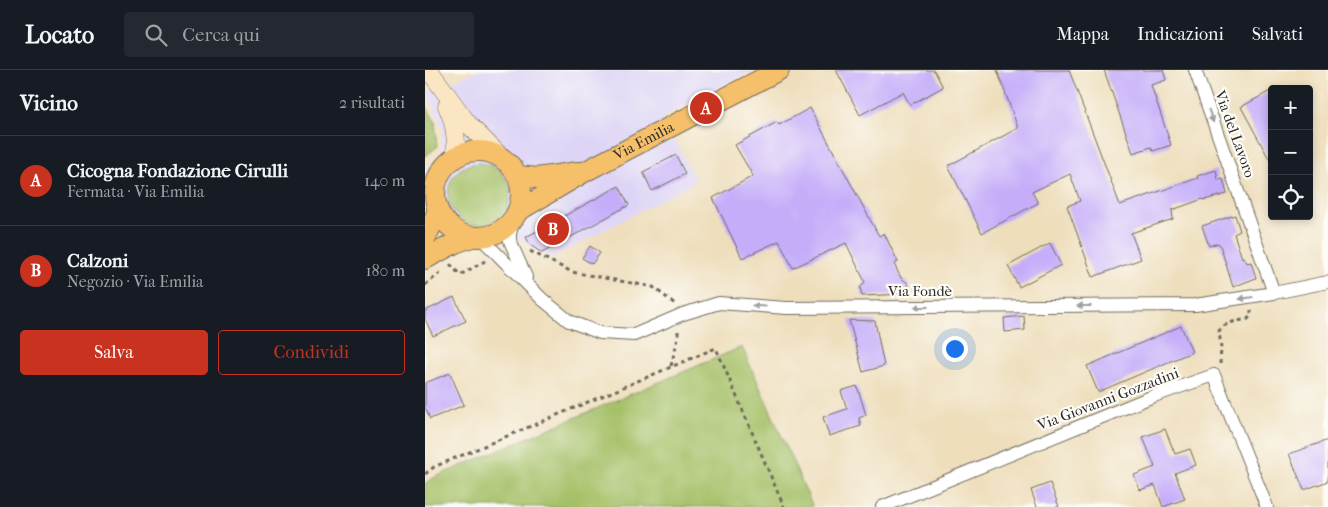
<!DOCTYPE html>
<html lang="it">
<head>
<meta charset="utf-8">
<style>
	body { margin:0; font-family:"IM FELL French Canon",serif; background:#242831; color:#f1f3f6 }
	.controls { position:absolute; right:15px; top:15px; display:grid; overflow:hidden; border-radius:5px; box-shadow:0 2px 8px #0003 }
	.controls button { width:45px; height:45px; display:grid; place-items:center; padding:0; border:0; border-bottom:1px solid #363941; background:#171b24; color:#f1f3f6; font:25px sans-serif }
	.you { position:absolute; left:529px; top:278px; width:18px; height:18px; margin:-12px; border:4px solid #fff; border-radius:50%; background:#1a73e8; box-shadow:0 0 0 8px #1a73e833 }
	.badge { display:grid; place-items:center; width:32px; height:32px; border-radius:50%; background:#c8321e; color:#fff; font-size:16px; font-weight:700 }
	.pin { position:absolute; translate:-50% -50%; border:2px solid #fff; box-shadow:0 1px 5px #0006 }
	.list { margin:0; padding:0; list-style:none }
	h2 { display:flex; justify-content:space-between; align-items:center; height:65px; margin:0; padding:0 20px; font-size:21px }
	h2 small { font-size:16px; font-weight:400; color:#9ea1a6 }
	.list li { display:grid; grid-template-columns:32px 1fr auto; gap:15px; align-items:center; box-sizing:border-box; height:90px; padding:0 20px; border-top:1px solid #363941 }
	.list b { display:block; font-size:19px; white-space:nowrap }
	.list p { margin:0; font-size:16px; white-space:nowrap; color:#9ea1a6 }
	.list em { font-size:16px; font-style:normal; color:#9ea1a6 }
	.actions { display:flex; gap:10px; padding:15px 20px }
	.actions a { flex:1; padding:11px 0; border:1px solid #c8321e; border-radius:5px; text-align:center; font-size:18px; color:#c8321e }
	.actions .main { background:#c8321e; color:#fff }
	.icon { flex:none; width:28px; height:28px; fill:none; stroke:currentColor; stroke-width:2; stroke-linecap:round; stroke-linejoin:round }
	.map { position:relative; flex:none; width:903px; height:437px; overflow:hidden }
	header { display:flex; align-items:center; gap:30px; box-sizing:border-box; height:70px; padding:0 25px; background:#171b24; border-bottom:1px solid #363941 }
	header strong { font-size:24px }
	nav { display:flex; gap:28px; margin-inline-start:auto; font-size:18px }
	.search { width:350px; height:45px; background:#242831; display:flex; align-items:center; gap:12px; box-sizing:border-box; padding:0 18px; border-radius:5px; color:#9ea1a6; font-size:19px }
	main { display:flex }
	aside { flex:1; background:#171b24 }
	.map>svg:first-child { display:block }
</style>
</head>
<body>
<header>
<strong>Locato</strong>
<div class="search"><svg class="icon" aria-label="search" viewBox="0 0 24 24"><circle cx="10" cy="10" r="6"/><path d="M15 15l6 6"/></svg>Cerca qui</div>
<nav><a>Mappa</a><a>Indicazioni</a><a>Salvati</a></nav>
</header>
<main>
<aside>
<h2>Vicino<small>2 risultati</small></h2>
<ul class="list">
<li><span class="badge">A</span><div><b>Cicogna Fondazione Cirulli</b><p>Fermata · Via Emilia</p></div><em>140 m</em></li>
<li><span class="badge">B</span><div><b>Calzoni</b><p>Negozio · Via Emilia</p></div><em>180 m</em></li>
</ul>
<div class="actions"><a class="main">Salva</a><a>Condividi</a></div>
</aside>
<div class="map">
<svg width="903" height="437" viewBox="0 0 903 437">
	<rect width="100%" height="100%" fill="#fdfcf7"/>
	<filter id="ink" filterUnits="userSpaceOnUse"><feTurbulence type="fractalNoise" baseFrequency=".02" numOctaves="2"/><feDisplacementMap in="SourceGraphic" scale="10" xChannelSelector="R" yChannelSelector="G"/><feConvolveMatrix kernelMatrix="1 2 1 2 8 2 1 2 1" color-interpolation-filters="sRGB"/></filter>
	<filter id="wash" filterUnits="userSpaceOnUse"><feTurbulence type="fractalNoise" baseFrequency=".0096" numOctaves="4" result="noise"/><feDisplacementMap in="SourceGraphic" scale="20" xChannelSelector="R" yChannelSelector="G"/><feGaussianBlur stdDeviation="1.12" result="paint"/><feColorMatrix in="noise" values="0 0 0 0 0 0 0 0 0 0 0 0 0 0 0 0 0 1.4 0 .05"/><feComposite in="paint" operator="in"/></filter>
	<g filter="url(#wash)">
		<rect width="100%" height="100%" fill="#eedebc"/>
		<polygon fill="#ded5f6" points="52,0 328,0 238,47 271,111 127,188 88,164 2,139 0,155 0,100 3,100 16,81 18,59 2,23"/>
		<g fill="#a4bf65" stroke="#687548">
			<polygon points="0,34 10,51 12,77 0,86"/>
			<circle cx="54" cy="124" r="31"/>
			<polygon points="317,277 388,437 0,437 0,413 12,406"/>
		</g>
		<g id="blocks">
			<g fill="#c5adf9">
				<polygon points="411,0 509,0 518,17 485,35 478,22 435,45"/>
				<polygon points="572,0 644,0 695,135 773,108 772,106 791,100 793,110 798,109 802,124 779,130 778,129 747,140 748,149 706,163 716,189 668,207 642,136 655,131 645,104 607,122 613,133 557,163 523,96 593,58"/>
				<polygon points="679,0 738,0 741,10 726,15 746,75 728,81 726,77 708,83"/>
				<polygon points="847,20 847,94 816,37"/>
				<polygon points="385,38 454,166 459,163 473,192 469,194 476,208 484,214 480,224 437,226 435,218 440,212 421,173 368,198 354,171 317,188 288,128 328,106 310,75 352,52 354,55"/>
				<polygon points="251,85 260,104 227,121 218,102"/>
				<polygon points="194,116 204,135 117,183 105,175 101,167"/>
				<polygon points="810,145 815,161 809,164 817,188 819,187 822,193 826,192 831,208 808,217 795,175 793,173 784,176 777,156"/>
				<polygon points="625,173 636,195 594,217 583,196"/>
				<polygon points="165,176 175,183 167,194 157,188"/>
				<polygon points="29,227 41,251 8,266 0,249 0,241"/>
				<polygon points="599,246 600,260 580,262 579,248"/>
				<polygon points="424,250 450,251 459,296 438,302"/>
				<polygon points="756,256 767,282 673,322 662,296"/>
				<polygon points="25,303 39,335 5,349 0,337 0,313"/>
				<polygon points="432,316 441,345 434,348 436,356 404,366 398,347 422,339 416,321"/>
				<polygon points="740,359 750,384 765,379 771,395 750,403 760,429 738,437 730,415 715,420 709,405 730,397 718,367"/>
				<polygon points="903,370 903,411 879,420 864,384"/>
				<polygon points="625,413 634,437 612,437 606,420"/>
			</g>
		</g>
	</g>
	<g filter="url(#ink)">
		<use href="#blocks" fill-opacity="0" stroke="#6f6a5e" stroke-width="1"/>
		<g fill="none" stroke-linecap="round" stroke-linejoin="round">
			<defs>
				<g id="street">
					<polyline points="770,0 849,223"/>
					<polyline points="89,148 85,164 85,171 101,207"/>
					<polyline points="55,167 117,229 144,251 175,263 209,265 258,244 294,233 361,238 770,235 849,223 903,212"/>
					<polyline points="457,437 726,327 789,305 842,437"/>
				</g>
				<g id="secondary">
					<polyline points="4,0 43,54 74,85"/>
					<path d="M 22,36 C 30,52 32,69 31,87"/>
				</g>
				<g id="primary">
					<circle cx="53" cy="124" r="43"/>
					<polyline points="93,106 112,108 153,102"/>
					<path id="s1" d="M 93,141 L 161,101 L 354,0"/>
					<polyline points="0,169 13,141"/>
					<polyline points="0,189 30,173 47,167"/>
				</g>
			</defs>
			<use href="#street" stroke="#6f6a5e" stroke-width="14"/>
			<use href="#secondary" stroke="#6f6a5e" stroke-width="19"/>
			<use href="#primary" stroke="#6f6a5e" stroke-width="22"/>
			<g stroke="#6f6a5e" stroke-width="3" stroke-dasharray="4 4" stroke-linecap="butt">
				<polyline points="105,181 147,202 228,217 250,234"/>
				<polyline points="25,196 26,195 35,205 60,191"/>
				<polyline points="0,215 18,201"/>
				<path d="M 795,294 L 796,278 L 794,261 C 800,252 812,251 823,249 L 826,245 L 826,240"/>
				<polyline points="246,296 253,268 253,261"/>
				<polyline points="0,404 9,397 291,278 359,437"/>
			</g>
			<use href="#street" stroke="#fff" stroke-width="12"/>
			<use href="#secondary" stroke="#fbe6c4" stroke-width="18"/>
			<use href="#primary" stroke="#f6c06b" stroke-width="20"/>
		</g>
		<defs><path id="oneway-solid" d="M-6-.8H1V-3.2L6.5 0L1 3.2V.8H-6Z" transform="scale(1.25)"/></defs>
		<g fill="#a0a0a0">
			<use href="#oneway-solid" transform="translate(786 46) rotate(70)"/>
			<use href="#oneway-solid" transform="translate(821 228) rotate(172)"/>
			<use href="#oneway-solid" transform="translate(334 236) rotate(-176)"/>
			<use href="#oneway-solid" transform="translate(659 236) rotate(180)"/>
			<use href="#oneway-solid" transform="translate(496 237) rotate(180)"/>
		</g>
	</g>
	<g text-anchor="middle" stroke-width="4.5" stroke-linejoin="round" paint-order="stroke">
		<g font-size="15" fill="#2b2b2b" stroke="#fdfcf7">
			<text transform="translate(810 64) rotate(70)" y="5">Via del Lavoro</text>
			<text dy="5" stroke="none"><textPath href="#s1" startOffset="144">Via Emilia</textPath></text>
			<text x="495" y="226">Via Fondè</text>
			<text transform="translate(683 329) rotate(-21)" y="5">Via Giovanni Gozzadini</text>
		</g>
	</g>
</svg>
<div class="controls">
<button>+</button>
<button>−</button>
<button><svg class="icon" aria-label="locate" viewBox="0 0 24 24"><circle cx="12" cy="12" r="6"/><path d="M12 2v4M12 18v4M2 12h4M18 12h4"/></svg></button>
</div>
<div class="you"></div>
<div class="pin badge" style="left:281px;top:38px">A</div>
<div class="pin badge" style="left:128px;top:159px">B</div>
</div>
</main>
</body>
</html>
